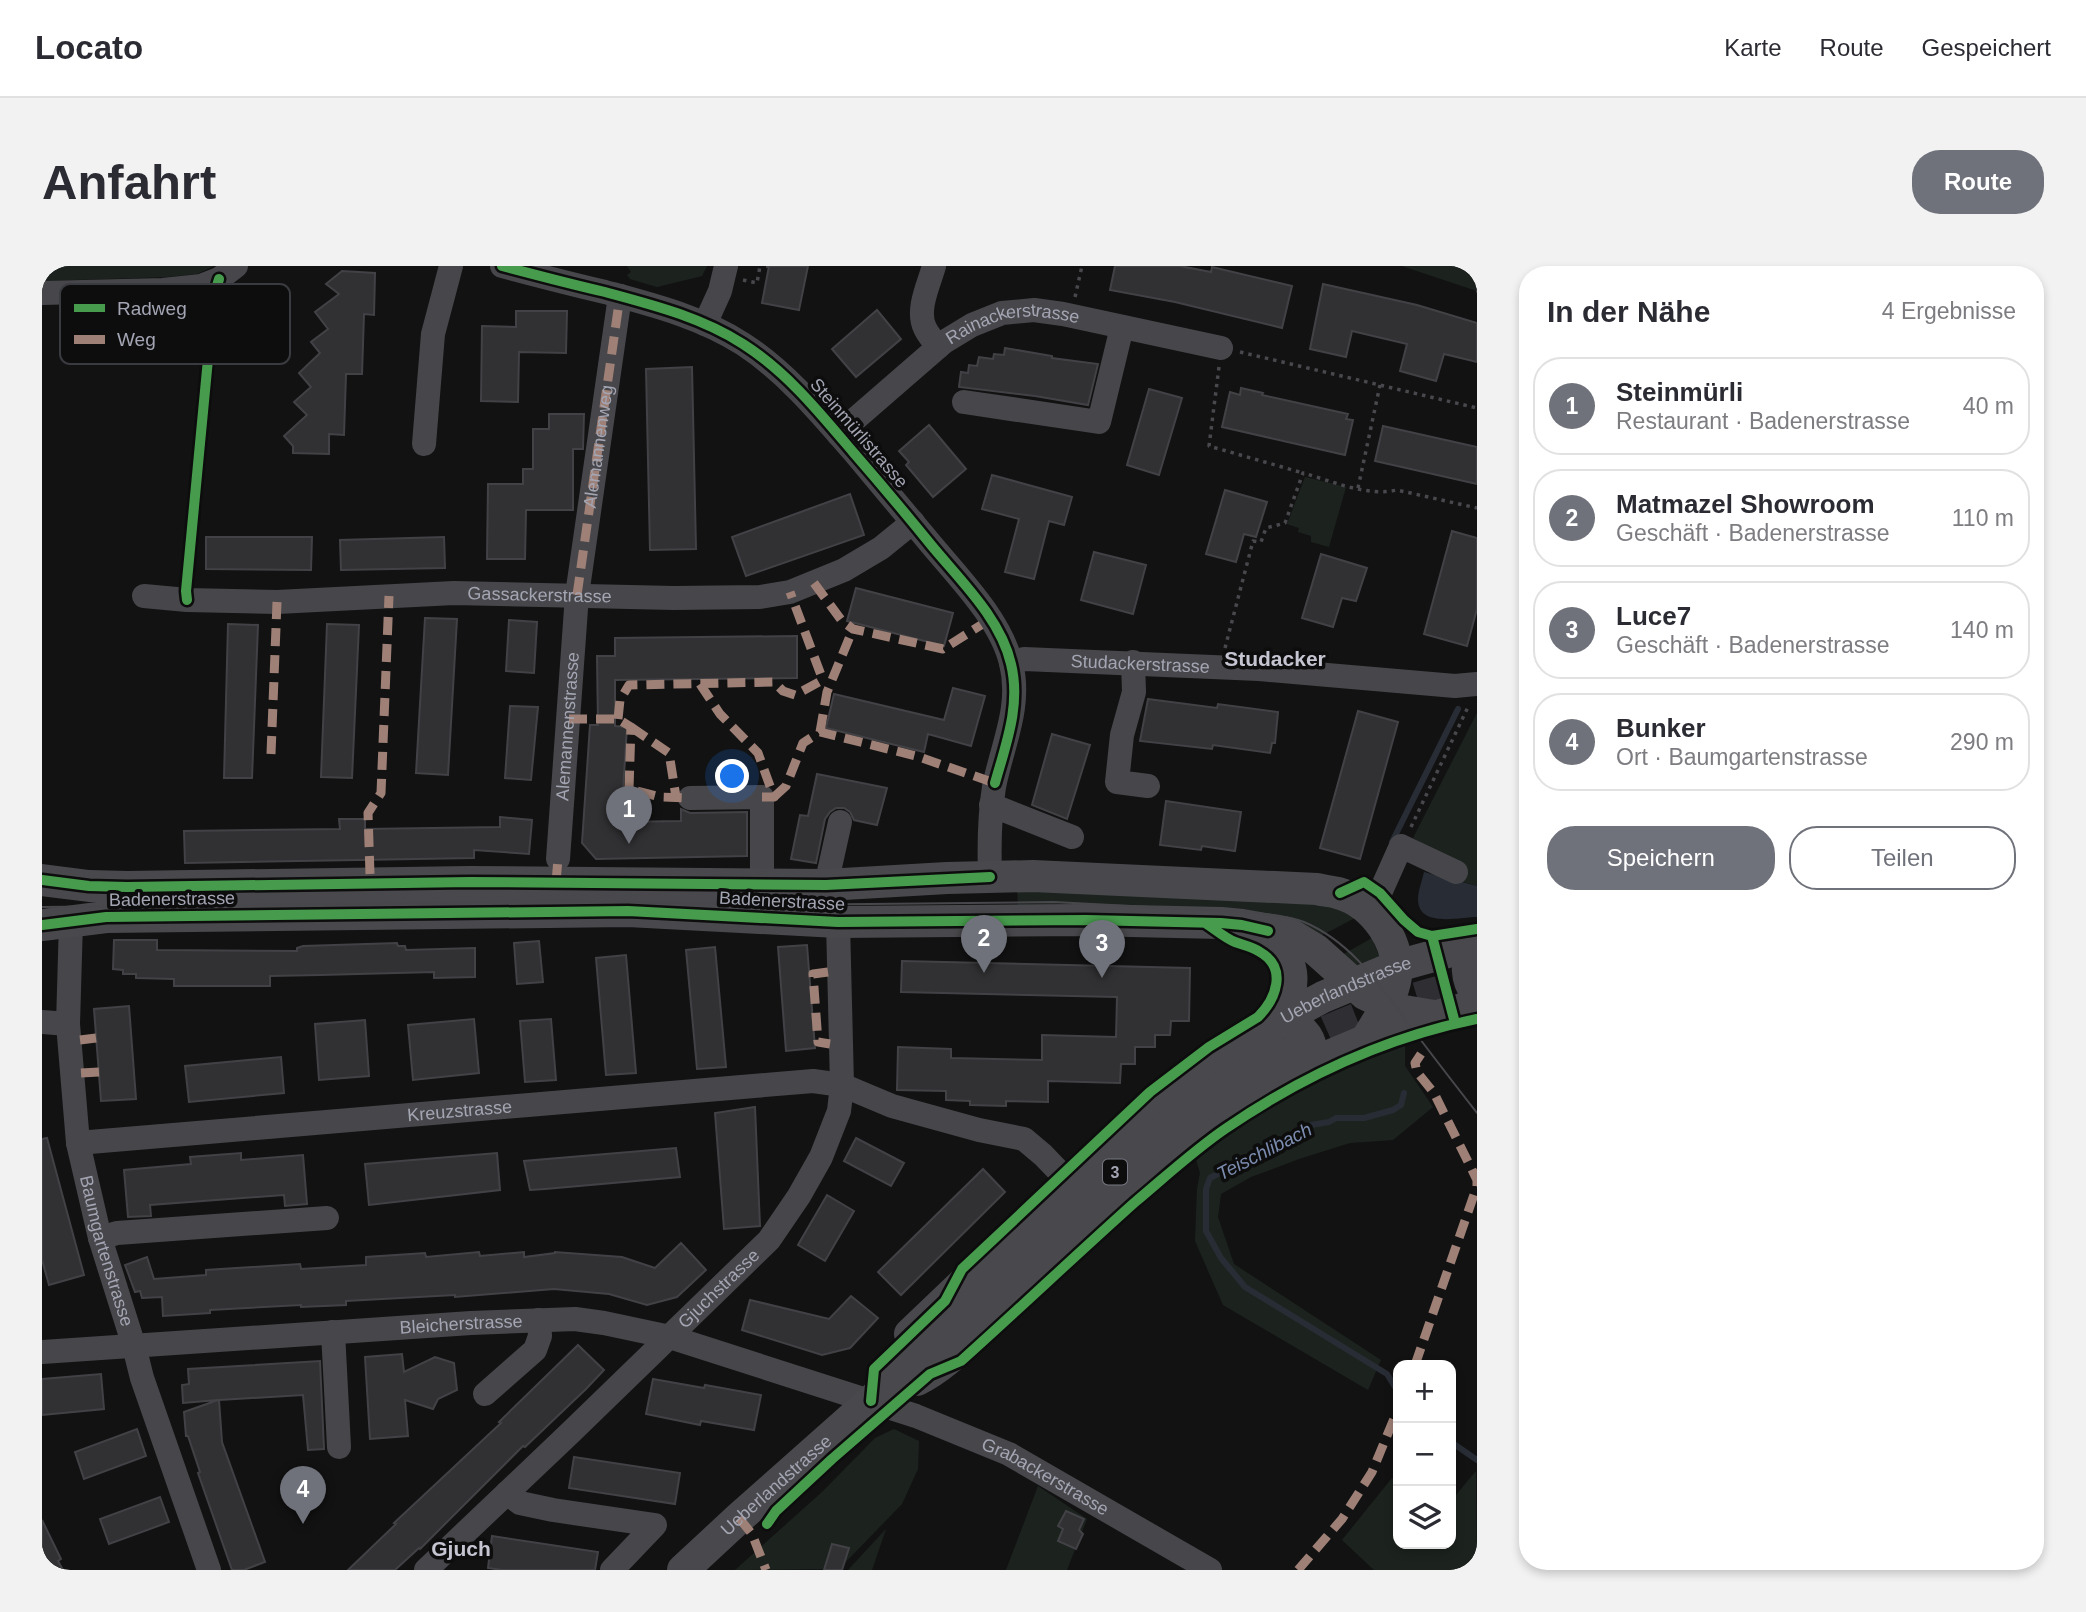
<!DOCTYPE html>
<html lang="de">
<head>
<meta charset="utf-8">
<style>
	body { margin:0; font-family:Arial,sans-serif; background:#f2f2f3; color:#2b2b33 }
	.controls { position:absolute; right:21px; bottom:21px; display:grid; overflow:hidden; border-radius:14px; box-shadow:0 4px 10px #0003 }
	.controls button { width:63px; height:63px; display:grid; place-items:center; padding:0; border:0; border-bottom:2px solid #e1e1e2; background:#fff; color:#2b2b33; font:35px sans-serif }
	.you { position:absolute; left:691px; top:511px; width:24px; height:24px; margin:-18px; border:5px solid #fff; border-radius:50%; background:#1a73e8; box-shadow:0 0 0 10px #1a73e833 }
	.badge { display:grid; place-items:center; width:46px; height:46px; border-radius:50%; background:#70727b; color:#fff; font-size:23px; font-weight:700 }
	.pin { position:absolute; translate:-50% -58px; filter:drop-shadow(0 2px 4px #0008) }
	.pin::after { content:''; position:absolute; top:37px; width:24px; height:21px; background:inherit; clip-path:polygon(0 0,100% 0,50% 100%) }
	.list { margin:0; padding:0; list-style:none }
	h2 { display:flex; justify-content:space-between; align-items:center; height:91px; margin:0; padding:0 28px; font-size:30px }
	h2 small { font-size:23px; font-weight:400; color:#7c7c81 }
	.list li { display:grid; grid-template-columns:46px 1fr auto; gap:21px; align-items:center; box-sizing:border-box; height:98px; margin:0 14px 14px; padding:0 14px; border:2px solid #e1e1e2; border-radius:28px }
	.list b { display:block; font-size:26px; white-space:nowrap }
	.list p { margin:0; font-size:23px; white-space:nowrap; color:#7c7c81 }
	.list em { font-size:23px; font-style:normal; color:#7c7c81 }
	.actions { display:flex; gap:14px; padding:21px 28px }
	.actions a { flex:1; padding:16px 0; border:2px solid #70727b; border-radius:28px; text-align:center; font-size:24px; color:#70727b }
	.actions .main { background:#70727b; color:#fff }
	.icon { flex:none; width:38px; height:38px; fill:none; stroke:currentColor; stroke-width:2; stroke-linecap:round; stroke-linejoin:round }
	.map { position:relative; flex:none; width:1435px; height:1304px; overflow:hidden; border-radius:28px }
	header { display:flex; align-items:center; gap:42px; box-sizing:border-box; height:98px; padding:0 35px; background:#fff; border-bottom:2px solid #e1e1e2 }
	header strong { font-size:33px }
	nav { display:flex; gap:38px; margin-inline-start:auto; font-size:24px }
	.intro { display:flex; align-items:center; justify-content:space-between; box-sizing:border-box; height:168px; padding:0 42px }
	h1 { margin:0; font-size:49px }
	.button { padding:18px 32px; border-radius:28px; background:#70727b; color:#fff; font-size:24px; font-weight:700 }
	main { display:flex; gap:42px; padding:0 42px }
	aside { flex:1; background:#fff; border-radius:28px; box-shadow:0 4px 10px #0003 }
	.map>svg:first-child { display:block }
</style>
</head>
<body>
<header>
<strong>Locato</strong>
<nav><a>Karte</a><a>Route</a><a>Gespeichert</a></nav>
</header>
<div class="intro"><h1>Anfahrt</h1><a class="button">Route</a></div>
<main>
<div class="map">
<svg width="1435" height="1304" viewBox="0 0 1435 1304">
	<rect width="100%" height="100%" fill="#121213"/>
	<g fill="#1c231e">
		<polygon points="0,0 172,0 155,8 126,11 0,15"/>
		<polygon points="585,0 665,0 660,10 615,21 588,13 585,9 589,6"/>
		<polygon points="1360,0 1435,0 1435,25"/>
		<polygon points="1263,211 1304,221 1287,281 1269,276 1269,270 1256,266 1257,262 1245,258"/>
		<polygon points="1435,447 1435,620 1415,614 1412,597 1371,572"/>
		<polygon points="975,622 1285,637 1313,652 1271,674 976,640"/>
		<polygon points="1330,672 1337,690 1319,708 1293,693"/>
		<polygon points="1363,777 1363,800 1391,841 1351,874 1308,877 1257,893 1209,911 1179,928 1176,951 1192,998 1339,1094 1326,1124 1181,1039 1153,975 1155,923 1158,907 1154,893 1195,859 1282,810"/>
		<polygon points="852,1163 877,1175 876,1203 860,1238 797,1303 693,1304 780,1226 833,1172"/>
		<polygon points="1434,1205 1435,1304 1332,1304 1300,1274 1350,1212 1356,1217 1356,1278 1409,1278 1409,1235"/>
		<polygon points="996,1220 1045,1253 1025,1304 964,1304"/>
		<polygon points="844,1263 830,1304 806,1304"/>
	</g>
	<path fill="#282d35" d="M 1382,606 L 1435,620 L 1435,651 C 1418,651 1377,662 1376,634 C 1376,625 1380,615 1382,606 Z"/>
	<g fill="none" stroke-linecap="round" stroke-linejoin="round">
		<g stroke="#282d35" stroke-width="6">
			<polyline points="1350,576 1416,443"/>
			<polyline points="1356,1126 1345,1108 1203,1021 1179,992 1164,965 1164,923 1168,912 1193,899 1224,888 1269,859 1287,856 1294,852 1322,852 1351,844 1359,839 1362,827"/>
			<polyline points="1409,1176 1435,1194"/>
		</g>
	</g>
	<g fill="#313133" stroke="#424246" stroke-width="2">
		<polygon points="727,0 766,0 757,44 720,37"/>
		<polygon points="1073,0 1138,0 1169,6 1170,1 1250,20 1240,62 1133,36 1068,24"/>
		<polygon points="300,5 333,7 332,49 322,48 320,108 304,108 302,169 287,168 287,188 251,187 251,180 242,170 265,149 252,136 269,121 257,107 278,87 269,76 286,63 273,46 297,28 284,18"/>
		<polygon points="1281,18 1375,39 1435,57 1435,96 1402,88 1394,115 1358,105 1365,78 1310,65 1304,91 1268,83"/>
		<polygon points="835,44 859,73 814,111 790,83"/>
		<polygon points="474,45 525,45 524,87 477,86 476,136 439,135 440,60 474,61"/>
		<polygon points="963,82 1010,90 1010,92 1056,98 1046,139 993,130 917,121 919,106 926,107 927,99 935,100 937,91 951,93 952,88 962,89"/>
		<polygon points="650,101 654,283 608,284 604,103"/>
		<polygon points="1199,122 1221,127 1220,129 1306,148 1304,153 1311,154 1303,189 1180,161 1188,126 1198,129"/>
		<polygon points="1107,123 1140,132 1117,209 1085,199"/>
		<polygon points="507,148 542,148 541,183 531,183 531,244 484,244 483,293 445,293 446,218 481,218 481,203 491,203 491,163 507,163"/>
		<polygon points="887,159 924,203 891,231 864,199 867,196 857,185"/>
		<polygon points="1341,160 1435,181 1435,218 1333,195"/>
		<polygon points="950,209 1030,231 1022,259 1007,255 992,313 963,306 977,253 940,243"/>
		<polygon points="1183,224 1225,236 1214,271 1202,268 1194,296 1164,288"/>
		<polygon points="808,228 822,269 704,310 690,271"/>
		<polygon points="1410,265 1435,272 1435,343 1425,380 1382,368"/>
		<polygon points="164,271 270,271 269,304 164,303"/>
		<polygon points="402,271 403,302 299,304 298,274"/>
		<polygon points="1052,286 1104,299 1091,348 1039,334"/>
		<polygon points="1279,288 1325,302 1314,335 1300,332 1291,361 1260,352"/>
		<polygon points="814,322 911,347 902,380 805,355"/>
		<polygon points="383,352 415,353 406,509 374,507"/>
		<polygon points="467,354 495,356 492,407 464,405"/>
		<polygon points="186,358 216,359 210,512 182,512"/>
		<polygon points="285,358 317,359 310,512 279,511"/>
		<polygon points="755,370 755,412 573,414 573,460 585,461 579,556 639,555 639,543 648,547 705,546 705,590 554,593 540,577 548,459 556,459 555,390 573,390 573,372"/>
		<polygon points="911,422 943,430 929,480 886,468 882,486 784,462 792,428 902,454"/>
		<polygon points="1106,433 1175,442 1176,438 1236,446 1233,477 1230,477 1228,487 1171,479 1170,483 1098,475"/>
		<polygon points="468,440 496,441 489,514 463,512"/>
		<polygon points="1316,445 1356,456 1318,593 1278,582"/>
		<polygon points="1010,468 1048,479 1025,553 990,539"/>
		<polygon points="775,508 845,522 835,559 812,554 808,546 802,542 794,542 788,546 783,553 774,597 749,593 758,549 766,550"/>
		<polygon points="1124,535 1199,546 1193,585 1160,580 1159,584 1118,579"/>
		<polygon points="458,551 490,554 487,588 432,584 432,592 143,597 142,565 298,563 297,553 323,553 323,563 458,561"/>
		<polygon points="72,674 115,674 115,684 255,685 255,682 261,680 355,677 356,680 363,680 364,684 433,682 433,711 392,712 392,706 278,709 228,710 228,720 132,720 132,713 94,712 94,708 81,708 81,704 71,703"/>
		<polygon points="497,675 501,716 475,718 472,677"/>
		<polygon points="765,679 773,782 744,785 736,681"/>
		<polygon points="673,681 684,801 655,803 644,684"/>
		<polygon points="584,689 594,807 564,809 554,692"/>
		<polygon points="860,695 1148,702 1147,755 1129,755 1128,769 1113,769 1113,781 1093,781 1093,798 1079,798 1078,817 1006,815 1006,836 964,835 964,840 928,839 928,835 904,834 904,825 855,824 856,781 909,783 909,792 1000,794 1000,769 1074,771 1075,731 859,726"/>
		<polygon points="87,740 94,833 59,835 52,743"/>
		<polygon points="432,753 437,807 371,814 366,759"/>
		<polygon points="509,753 514,814 483,816 478,755"/>
		<polygon points="323,754 327,810 277,814 273,758"/>
		<polygon points="239,791 242,827 147,836 143,800"/>
		<polygon points="713,841 718,960 682,963 673,847"/>
		<polygon points="5,872 42,1009 7,1019 0,994 0,873"/>
		<polygon points="814,872 862,897 849,920 802,895"/>
		<polygon points="634,882 638,911 503,923 488,924 482,895"/>
		<polygon points="199,887 199,894 261,889 265,938 243,940 242,929 108,939 109,950 86,951 82,904 149,898 148,891"/>
		<polygon points="455,887 458,924 327,939 323,898"/>
		<polygon points="941,903 963,926 859,1029 836,1006"/>
		<polygon points="785,929 812,945 783,995 756,979"/>
		<polygon points="639,977 664,1004 635,1031 605,1039 567,1028 512,1023 413,1031 413,1029 304,1035 304,1039 259,1041 259,1039 168,1044 168,1047 121,1050 120,1031 100,1032 98,1025 93,1026 83,999 105,991 112,1013 164,1009 164,1004 258,998 259,1003 324,999 324,991 383,987 384,991 437,986 438,990 482,986 482,991 513,987 513,986 580,991 613,1002"/>
		<polygon points="809,1030 836,1052 808,1082 780,1089 700,1064 708,1034 787,1053"/>
		<polygon points="536,1079 562,1104 544,1123 483,1181 481,1180 378,1283 377,1282 353,1304 306,1304 354,1258 352,1257 459,1157 457,1156"/>
		<polygon points="360,1088 362,1106 393,1091 412,1097 415,1124 396,1133 391,1143 363,1134 366,1170 328,1173 323,1091"/>
		<polygon points="278,1095 282,1183 266,1184 261,1129 177,1134 180,1176 223,1296 202,1304 190,1304 156,1207 158,1206 146,1170 144,1170 142,1146 176,1134 141,1137 140,1119 147,1118 146,1103"/>
		<polygon points="59,1108 62,1143 0,1149 0,1113"/>
		<polygon points="611,1113 662,1122 663,1119 719,1129 712,1164 659,1155 658,1159 604,1148"/>
		<polygon points="95,1163 104,1190 42,1213 33,1186"/>
		<polygon points="532,1191 638,1207 633,1238 527,1222"/>
		<polygon points="118,1231 127,1256 67,1278 58,1253"/>
		<polygon points="1024,1245 1042,1253 1037,1264 1041,1268 1034,1283 1016,1275 1021,1263 1016,1260"/>
		<polygon points="0,1254 19,1293 16,1295 21,1304 0,1304"/>
		<polygon points="450,1270 556,1286 553,1304 460,1304 446,1302"/>
		<polygon points="790,1278 807,1282 800,1304 782,1304"/>
	</g>
	<g fill="none" stroke-linecap="round" stroke-linejoin="round">
		<path stroke="#2f2f33" stroke-width="32" stroke-dasharray="32 16" stroke-linecap="butt" d="M 1242,786 C 1304,754 1367,731 1435,717"/>
		<g stroke="#48484d" stroke-width="3.5" stroke-dasharray="3.5 5" stroke-linecap="butt">
			<polyline points="724,0 727,0"/>
			<polyline points="701,14 715,17 718,0"/>
			<polyline points="1033,31 1040,0"/>
			<polyline points="1198,86 1435,142"/>
			<polyline points="1177,101 1167,180 1261,207"/>
			<polyline points="1316,222 1338,119"/>
			<path d="M 1183,382 L 1211,275 L 1219,276 L 1224,262 L 1243,257 L 1261,207 C 1290,215 1325,231 1355,224 L 1435,242"/>
			<polyline points="1369,561 1426,441"/>
		</g>
		<g stroke="#47474b" stroke-width="24">
			<path d="M 460,0 C 494,9 528,18 563,26 C 611,39 659,51 701,78 C 744,106 778,147 811,185 C 835,214 859,242 883,271 C 912,307 958,351 969,397 C 980,441 960,479 952,521 C 947,552 947,580 948,611"/>
			<path d="M 892,0 C 887,18 874,44 883,62 C 886,69 892,75 896,81"/>
			<polyline points="0,27 121,24 159,20 177,13 194,0"/>
			<polyline points="663,58 678,25 684,0"/>
			<polyline points="922,136 1057,156 1080,61"/>
			<path id="s1" d="M 796,168 L 902,76 L 930,59 L 960,47 L 992,44 L 1021,48 L 1179,82"/>
			<polyline points="382,178 391,68 409,0"/>
			<path id="s2" d="M 102,330 L 145,334 L 235,336 L 412,327 L 632,332 L 718,331 L 748,326 L 802,304 L 839,282 L 871,256"/>
			<polyline points="1091,396 1092,426 1080,469 1075,516 1106,520"/>
			<path id="s3" d="M 969,397 L 982,393 L 1217,403 L 1413,420 L 1435,418"/>
			<polyline points="648,532 720,531 720,619"/>
			<polyline points="949,539 1030,571"/>
			<path id="s4" d="M 516,593 L 535,329 L 578,30"/>
			<polyline points="784,619 798,556"/>
			<polyline points="1326,645 1338,627 1359,580 1414,606"/>
			<path id="s5" d="M 29,655 L 26,758 L 36,877 L 58,972 L 92,1080 L 100,1112 L 167,1304"/>
			<polyline points="0,756 26,758"/>
			<path id="s6" d="M 36,877 L 771,815 L 800,819 L 850,840 L 937,864 L 982,873 L 1001,889 L 1027,916"/>
			<polyline points="58,972 75,967 285,952"/>
			<polyline points="291,1066 297,1181"/>
			<path id="s7" d="M 0,1086 L 429,1057 L 533,1053 L 562,1057 L 628,1071 L 874,1150 L 967,1188 L 1168,1304"/>
			<polyline points="443,1128 493,1084 498,1070 497,1054"/>
			<polyline points="465,1227 478,1237 511,1244 613,1259 570,1304"/>
			<path id="s8" d="M 384,1304 L 528,1167 L 727,974 L 757,930 L 779,891 L 797,845 L 800,819 L 796,656"/>
		</g>
		<g stroke="#49494d" stroke-width="32">
			<path d="M 0,614 L 47,620 L 85,621 L 428,616 L 784,619 L 905,612 L 991,610 L 1275,623 C 1282,625 1289,625 1296,627 C 1332,637 1362,679 1353,716 C 1348,737 1335,756 1324,774"/>
			<polyline points="0,659 64,651 586,645 796,656 1044,654 1179,657 1200,659 1246,667 1274,684 1323,728 1356,744 1392,750"/>
			<path d="M 1226,665 C 1253,696 1256,715 1239,753 C 1262,761 1275,775 1266,800"/>
			<path d="M 1431,679 C 1424,698 1423,712 1435,729"/>
			<path id="s9" d="M 868,1068 L 1082,864 L 1123,828 L 1164,797 L 1208,770 L 1281,731 L 1355,700 L 1435,678"/>
			<path d="M 875,1114 C 901,1101 923,1078 945,1058 C 970,1033 996,1009 1022,985 C 1061,949 1099,912 1140,879 C 1226,810 1329,766 1435,739"/>
			<path id="s10" d="M 641,1304 L 697,1252 L 829,1135 L 1065,913 L 1131,857 L 1190,816 L 1240,787"/>
		</g>
		<path stroke="#48484c" stroke-width="2" d="M 0,641 L 542,635 L 728,639 L 1012,636 L 1203,646 C 1222,648 1244,649 1262,656 C 1312,677 1341,724 1372,765 C 1393,793 1414,820 1435,847"/>
		<g stroke="#9e8076" stroke-width="9" stroke-dasharray="18 9" stroke-linecap="butt">
			<polyline points="772,317 800,355 811,363 901,383 939,359"/>
			<path id="s11" d="M 535,329 L 578,30"/>
			<polyline points="658,418 678,448 716,487 732,531 720,531"/>
			<polyline points="527,453 576,453 589,461 587,523 618,531 648,532"/>
			<polyline points="576,453 578,434 587,419 732,416 741,425 753,429 777,416 779,409 748,326"/>
			<polyline points="589,461 627,487 634,531"/>
			<polyline points="778,466 785,426 811,363"/>
			<polyline points="229,488 235,336"/>
			<polyline points="732,531 744,520 761,477 778,466 874,490 953,517"/>
			<polyline points="328,608 326,547 339,527 347,330"/>
			<polyline points="514,616 516,593"/>
			<polyline points="786,706 771,708 776,776 788,778"/>
			<polyline points="38,774 54,772"/>
			<polyline points="39,807 57,806"/>
			<polyline points="1373,1099 1435,920 1435,914 1392,827 1375,806 1373,797 1379,788"/>
			<polyline points="697,1252 710,1268 724,1304"/>
			<polyline points="1256,1304 1300,1253 1330,1206 1356,1143"/>
		</g>
		<defs>
			<g id="cycleway">
				<path d="M 460,0 C 494,9 528,18 563,26 C 611,39 659,51 701,78 C 745,106 778,147 811,186 C 838,217 864,248 890,280 C 918,314 959,353 969,398 C 979,439 964,478 953,517"/>
				<polyline points="145,334 144,325 172,30 177,13"/>
				<polyline points="0,614 47,620 85,621 428,616 784,619 948,611"/>
				<polyline points="1298,627 1322,616 1338,627 1362,654 1376,666 1390,670 1435,663"/>
				<polyline points="0,659 64,651 586,645 796,656 1044,654 1179,657 1200,659 1226,665"/>
				<polyline points="1390,670 1413,757"/>
				<path d="M 829,1135 L 832,1103 L 903,1035 L 920,1003 L 1108,826 L 1167,781 L 1216,751 C 1234,733 1246,702 1218,686 C 1211,681 1201,679 1193,676 C 1183,672 1174,664 1165,658"/>
				<path d="M 725,1258 L 734,1245 L 790,1193 L 888,1108 L 919,1095 C 977,1043 1034,989 1092,937 C 1122,912 1151,885 1183,863 C 1259,811 1345,771 1435,753"/>
			</g>
		</defs>
		<use href="#cycleway" stroke="#0d0d0e" stroke-width="15"/>
		<use href="#cycleway" stroke="#469c4c" stroke-width="10"/>
	</g>
	<g text-anchor="middle" stroke-width="7" stroke-linejoin="round" paint-order="stroke">
		<rect fill="#0d0d0e" stroke="#767782" stroke-width="2" x="1061" y="893.5" width="24" height="25" rx="5"/>
		<g font-size="16" font-weight="bold" fill="#a3a5b3">
			<text x="1073" y="912">3</text>
		</g>
		<g font-size="18" fill="#a3a5b3" stroke="#0d0d0e">
			<text dy="6" stroke="none"><textPath href="#s1" startOffset="214">Rainackerstrasse</textPath></text>
			<text transform="translate(817 167) rotate(49)" y="6">Steinmürlistrasse</text>
			<text dy="6" stroke="none"><textPath href="#s11" startOffset="150">Alemannenweg</textPath></text>
			<text dy="6" stroke="none"><textPath href="#s2" startOffset="396">Gassackerstrasse</textPath></text>
			<text dy="6" stroke="none"><textPath href="#s3" startOffset="130">Studackerstrasse</textPath></text>
			<text dy="6" stroke="none"><textPath href="#s4" startOffset="133">Alemannenstrasse</textPath></text>
			<text transform="translate(130 633) rotate(-1)" y="6">Badenerstrasse</text>
			<text transform="translate(740 635) rotate(3)" y="6">Badenerstrasse</text>
			<text dy="6" stroke="none"><textPath href="#s9" startOffset="560">Ueberlandstrasse</textPath></text>
			<text dy="6" stroke="none"><textPath href="#s6" startOffset="383">Kreuzstrasse</textPath></text>
			<text dy="6" stroke="none"><textPath href="#s5" startOffset="334">Baumgartenstrasse</textPath></text>
			<text dy="6" stroke="none"><textPath href="#s8" startOffset="406">Gjuchstrasse</textPath></text>
			<text dy="6" stroke="none"><textPath href="#s7" startOffset="420">Bleicherstrasse</textPath></text>
			<text dy="6" stroke="none"><textPath href="#s7" startOffset="1032">Grabackerstrasse</textPath></text>
			<text dy="6" stroke="none"><textPath href="#s10" startOffset="126">Ueberlandstrasse</textPath></text>
		</g>
		<g font-size="19" font-style="italic" fill="#7b8cae" stroke="#0d0d0e">
			<text transform="translate(1222 885) rotate(-27)" y="7">Teischlibach</text>
		</g>
		<g font-size="21" font-weight="bold" fill="#c4c5d0" stroke="#0d0d0e">
			<text x="1233" y="400">Studacker</text>
			<text x="419" y="1290">Gjuch</text>
		</g>
	</g>
	<rect x="18" y="18" width="230" height="80" rx="10" fill="#0d0d0e" stroke="#3a3b40" stroke-width="2"/>
	<rect x="32" y="38" width="31" height="8" fill="#469c4c"/>
	<rect x="32" y="69" width="31" height="9" fill="#9e8076"/>
	<g font-size="19" fill="#a3a5b3">
		<text x="75" y="49">Radweg</text>
		<text x="75" y="80">Weg</text>
	</g>
</svg>
<div class="controls">
<button>+</button>
<button>−</button>
<button><svg class="icon" aria-label="layers" viewBox="0 0 24 24"><path d="M12 4l9 5-9 5-9-5zM3 14l9 5 9-5"/></svg></button>
</div>
<div class="you"></div>
<div class="pin badge" style="left:587px;top:578px">1</div>
<div class="pin badge" style="left:942px;top:707px">2</div>
<div class="pin badge" style="left:1060px;top:712px">3</div>
<div class="pin badge" style="left:261px;top:1258px">4</div>
</div>
<aside>
<h2>In der Nähe<small>4 Ergebnisse</small></h2>
<ul class="list">
<li><span class="badge">1</span><div><b>Steinmürli</b><p>Restaurant · Badenerstrasse</p></div><em>40 m</em></li>
<li><span class="badge">2</span><div><b>Matmazel Showroom</b><p>Geschäft · Badenerstrasse</p></div><em>110 m</em></li>
<li><span class="badge">3</span><div><b>Luce7</b><p>Geschäft · Badenerstrasse</p></div><em>140 m</em></li>
<li><span class="badge">4</span><div><b>Bunker</b><p>Ort · Baumgartenstrasse</p></div><em>290 m</em></li>
</ul>
<div class="actions"><a class="main">Speichern</a><a>Teilen</a></div>
</aside>
</main>
</body>
</html>
